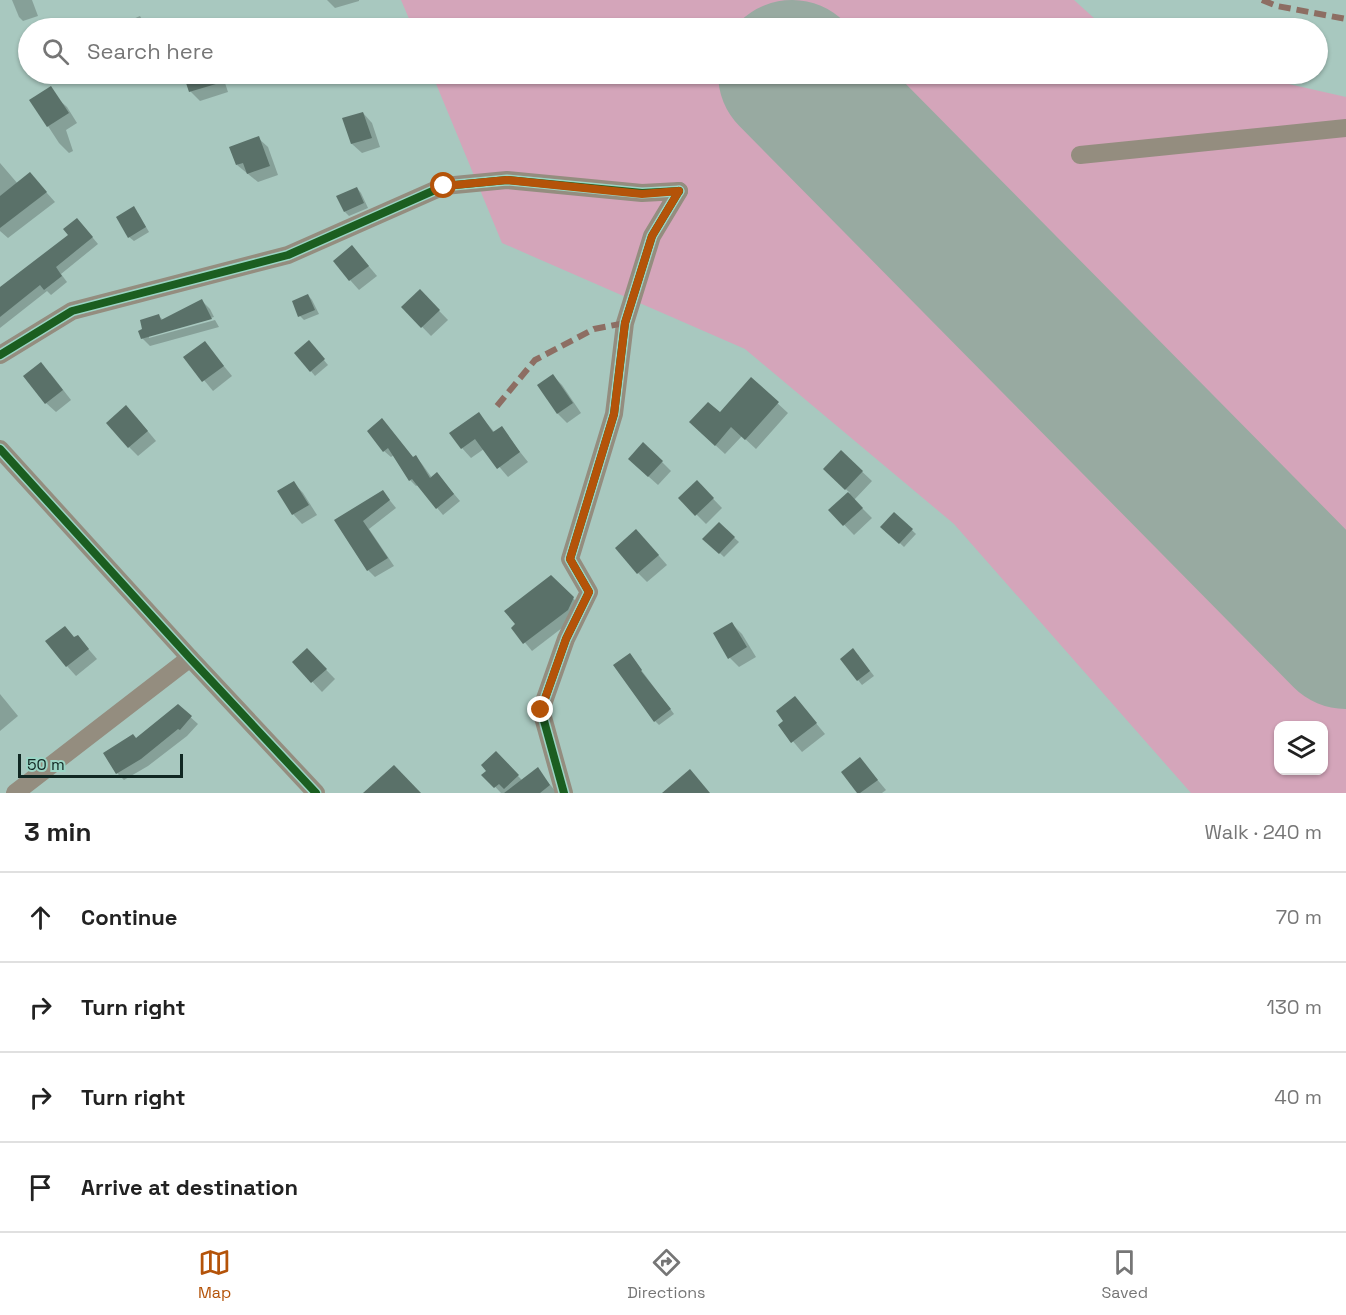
<!DOCTYPE html>
<html lang="en">
<head>
<meta charset="utf-8">
<style>
	body { margin:0; font-family:"Space Grotesk",sans-serif; background:#f6f6f6; color:#222 }
	.controls { position:absolute; right:18px; bottom:18px; display:grid; overflow:hidden; border-radius:12px; box-shadow:0 2px 4px #0004 }
	.controls button { width:54px; height:54px; display:grid; place-items:center; padding:0; border:0; border-bottom:2px solid #e0e0e0; background:#fff; color:#222; font:30px sans-serif }
	.scale { position:absolute; left:18px; bottom:15px; width:165px; box-sizing:border-box; padding-left:6px; border:3px solid #102722; border-top:0; font-size:16px; line-height:21px; white-space:nowrap; color:#102722; -webkit-text-stroke:4px #9bd5c5; paint-order:stroke }
	.stop { position:absolute; width:18px; height:18px; margin:-14px; border:4px solid #b45309; border-radius:50%; background:#fff }
	.stop.end { background:#b45309; border-color:#fff; box-shadow:0 2px 6px #0008 }
	.list { margin:0; padding:0; list-style:none }
	h2 { display:flex; justify-content:space-between; align-items:center; height:78px; margin:0; padding:0 24px; font-size:26px }
	h2 small { font-size:20px; font-weight:400; color:#767676 }
	.list li { display:grid; grid-template-columns:39px 1fr auto; gap:18px; align-items:center; box-sizing:border-box; height:90px; padding:0 24px; border-top:2px solid #e0e0e0 }
	.list b { display:block; font-size:22px; white-space:nowrap }
	.list em { font-size:20px; font-style:normal; color:#767676 }
	.icon { flex:none; width:33px; height:33px; fill:none; stroke:currentColor; stroke-width:2; stroke-linecap:round; stroke-linejoin:round }
	.map { position:relative; flex:none; width:1346px; height:793px; overflow:hidden }
	.search { position:absolute; background:#fff; box-shadow:0 2px 4px #0004; left:18px; right:18px; top:18px; height:66px; display:flex; align-items:center; gap:15px; box-sizing:border-box; padding:0 21px; border-radius:33px; color:#767676; font-size:22px }
	.sheet { height:438px; background:#fff }
	nav { display:flex; justify-content:space-around; align-items:center; box-sizing:border-box; height:84px; border-top:2px solid #e0e0e0; background:#fff; font-size:16px; color:#767676 }
	nav a { display:grid; justify-items:center; gap:3px }
	nav .on { color:#b45309 }
	.map>svg:first-child { display:block }
</style>
</head>
<body>
<div class="map">
<svg width="1346" height="793" viewBox="0 0 1346 793">
	<rect width="100%" height="100%" fill="#a8c8bf"/>
	<g fill="#d4a5ba" fill-rule="evenodd">
		<polygon points="401,0 1074,0 1105,28 413,28"/>
		<path d="M 432,74 L 1245,74 L 1346,97 L 1346,793 L 1191,793 L 954,524 L 745,349 L 502,243 ZM 1278,726 L 1324,726 L 1324,770 L 1278,770 Z"/>
	</g>
	<g fill="#0003">
		<polygon points="12,0 32,0 38,16 23,21 19,17"/>
		<polygon points="327,0 359,0 359,1 335,8"/>
		<polygon points="140,16 147,28 126,28 124,23"/>
		<polygon points="382,19 388,28 368,28 366,24"/>
		<polygon points="185,74 222,74 228,92 200,101 190,91"/>
		<polygon points="57,98 67,107 77,123 66,130 73,151 69,153 59,143 31,100"/>
		<polygon points="363,113 372,123 380,147 362,153 352,144 344,119"/>
		<polygon points="258,138 268,147 278,175 258,182 237,165"/>
		<polygon points="0,163 18,184 30,174 55,202 8,238 0,231"/>
		<polygon points="357,188 361,193 368,208 349,216 345,212"/>
		<polygon points="138,213 149,232 134,241 129,237"/>
		<polygon points="83,226 98,244 61,274 67,282 51,295 47,291 0,328 0,288"/>
		<polygon points="361,257 377,276 359,290 350,280"/>
		<polygon points="420,291 448,320 431,336 403,307"/>
		<polygon points="308,295 312,300 319,314 304,320 300,316"/>
		<polygon points="202,301 210,309 214,317 149,335 149,338 215,320 219,327 150,346 142,338 144,329 159,316 163,320"/>
		<polygon points="205,343 232,376 213,391 185,357"/>
		<polygon points="313,347 328,365 315,376 296,353"/>
		<polygon points="50,373 71,400 56,412 46,403"/>
		<polygon points="553,376 562,385 581,413 567,423 558,414"/>
		<polygon points="751,379 788,413 756,449 742,436 725,454 701,432 720,414"/>
		<polygon points="479,414 495,433 501,428 528,462 508,477 484,449 471,458 462,448"/>
		<polygon points="136,417 156,441 138,456 129,447"/>
		<polygon points="382,420 414,459 416,457 422,464 432,478 443,481 460,501 443,515 418,485 416,486 410,480 394,455 391,457 384,451"/>
		<polygon points="841,452 872,481 854,500 872,518 854,535 830,510 850,493 834,478"/>
		<polygon points="662,462 671,471 658,485 639,468"/>
		<polygon points="697,482 722,508 706,524 680,498"/>
		<polygon points="294,483 303,493 317,515 302,524 293,514"/>
		<polygon points="383,492 396,508 369,529 394,566 375,577 368,570 336,521"/>
		<polygon points="895,514 916,534 904,547 883,527"/>
		<polygon points="719,524 739,542 724,557 705,539"/>
		<polygon points="646,541 667,565 647,582 638,573"/>
		<polygon points="551,577 581,606 575,618 532,651 513,628"/>
		<polygon points="732,624 742,634 756,657 739,667 730,658"/>
		<polygon points="78,637 97,659 76,676 67,666"/>
		<polygon points="307,650 335,679 322,692 294,662"/>
		<polygon points="630,655 674,714 659,725 655,721"/>
		<polygon points="858,655 874,676 862,685 858,680"/>
		<polygon points="0,694 18,716 0,731"/>
		<polygon points="795,698 825,734 802,752 780,726 785,721"/>
		<polygon points="178,706 198,724 187,736 148,766 124,780 117,773 105,753 137,740"/>
		<polygon points="496,754 523,781 537,769 557,793 501,793 484,775 489,771"/>
		<polygon points="860,759 886,790 882,793 859,793"/>
	</g>
	<g fill="none" stroke-linecap="round" stroke-linejoin="round">
		<polyline stroke="#98aaa1" stroke-width="148" points="792,74 1346,635"/>
	</g>
	<g fill="#5a7169">
		<polygon points="183,74 235,74 236,78 189,92"/>
		<polygon points="51,86 69,113 47,127 29,100"/>
		<polygon points="363,112 372,138 351,144 342,118"/>
		<polygon points="259,136 270,166 247,174 243,163 236,165 229,147"/>
		<polygon points="30,172 47,192 0,228 0,196"/>
		<polygon points="357,187 364,203 344,212 336,196"/>
		<polygon points="134,206 146,227 128,238 116,217"/>
		<polygon points="77,218 93,237 56,267 62,276 44,290 40,285 0,317 0,287 68,235 63,229"/>
		<polygon points="352,245 369,266 349,281 333,261"/>
		<polygon points="420,289 440,310 421,328 401,307"/>
		<polygon points="308,294 315,310 298,317 292,301"/>
		<polygon points="202,299 212,319 141,339 138,331 142,329 140,320 159,314 161,320"/>
		<polygon points="309,340 325,359 310,372 294,353"/>
		<polygon points="205,341 224,366 202,382 183,357"/>
		<polygon points="41,362 63,390 45,404 23,376"/>
		<polygon points="553,374 573,403 557,414 537,385"/>
		<polygon points="751,377 779,402 745,440 731,427 715,446 689,422 708,402 720,412"/>
		<polygon points="126,405 148,431 128,448 106,423"/>
		<polygon points="479,412 493,432 502,426 520,452 497,469 475,439 461,449 449,433"/>
		<polygon points="382,418 413,457 416,455 430,478 437,472 454,494 436,509 412,479 409,481 388,448 383,452 367,431"/>
		<polygon points="643,442 663,461 648,477 628,459"/>
		<polygon points="841,450 863,471 845,490 823,469"/>
		<polygon points="697,480 714,498 695,516 678,498"/>
		<polygon points="294,481 309,505 292,515 277,491"/>
		<polygon points="383,490 390,500 363,521 388,558 367,571 334,520"/>
		<polygon points="848,492 863,508 843,526 828,510"/>
		<polygon points="894,512 913,529 899,544 880,527"/>
		<polygon points="719,522 735,537 719,554 702,539"/>
		<polygon points="636,529 659,555 637,574 615,548"/>
		<polygon points="551,575 574,597 568,610 523,644 511,628 515,624 504,611"/>
		<polygon points="732,622 747,647 728,659 713,633"/>
		<polygon points="65,626 74,637 78,635 89,649 66,667 45,641"/>
		<polygon points="307,648 327,669 311,683 292,662"/>
		<polygon points="853,648 870,671 857,681 840,659"/>
		<polygon points="630,653 642,670 641,671 671,709 654,722 613,665"/>
		<polygon points="795,696 817,723 791,743 778,725 783,721 776,711"/>
		<polygon points="178,704 192,716 180,730 178,729 141,759 116,774 103,753 133,734 136,738"/>
		<polygon points="496,751 519,775 504,789 499,784 494,788 481,775 486,771 481,765"/>
		<polygon points="860,757 878,780 860,793 857,793 841,772"/>
		<polygon points="394,765 421,793 363,793"/>
		<polygon points="538,767 550,785 540,793 504,793"/>
		<polygon points="690,769 710,793 662,793"/>
	</g>
	<g fill="none" stroke-linecap="round" stroke-linejoin="round">
		<g stroke="#948d7f" stroke-width="18">
			<polyline points="1080,155 1346,128"/>
			<polyline points="0,355 72,311 288,255 444,186 507,180 642,193 679,191"/>
			<polyline points="0,449 190,658 316,793"/>
			<polyline points="15,793 190,658"/>
			<polyline points="564,793 541,710 566,639 589,592 570,559 614,414 625,323 652,236 679,191"/>
		</g>
		<g stroke="#8d6e63" stroke-width="6" stroke-dasharray="12 6" stroke-linecap="butt">
			<polyline points="1262,0 1277,6 1346,19"/>
			<polyline points="497,406 535,360 594,329 625,323"/>
		</g>
		<defs>
			<g id="cycleway">
				<polyline points="0,355 72,311 288,255 444,186 507,180 642,193 679,191"/>
				<polyline points="0,449 190,658 316,793"/>
				<polyline points="564,793 541,710 566,639 589,592 570,559 614,414 625,323 652,236 679,191"/>
			</g>
		</defs>
		<use href="#cycleway" stroke="#9bd5c5" stroke-width="11"/>
		<use href="#cycleway" stroke="#1b5e20" stroke-width="8"/>
	</g>
	<g fill="none" stroke-linecap="round" stroke-linejoin="round">
		<polyline stroke="#b45309" stroke-width="8" points="444,186 507,180 642,194 679,191 652,236 625,323 614,414 570,559 589,592 566,639 541,710"/>
	</g>
</svg>
<div class="controls">
<button><svg class="icon" aria-label="layers" viewBox="0 0 24 24"><path d="M12 4l9 5-9 5-9-5zM3 14l9 5 9-5"/></svg></button>
</div>
<div class="scale">50 m</div>
<div class="stop" style="left:444px;top:186px"></div>
<div class="stop end" style="left:541px;top:710px"></div>
<div class="search"><svg class="icon" aria-label="search" viewBox="0 0 24 24"><circle cx="10" cy="10" r="6"/><path d="M15 15l6 6"/></svg>Search here</div>
</div>
<section class="sheet">
<h2>3 min<small>Walk · 240 m</small></h2>
<ul class="list">
<li><svg class="icon" aria-label="ahead" viewBox="0 0 24 24"><path d="M12 20V5M6 11l6-6 6 6"/></svg><div><b>Continue</b></div><em>70 m</em></li>
<li><svg class="icon" aria-label="right" viewBox="0 0 24 24"><path d="M7 20v-9h11M14 6l5 5-5 5"/></svg><div><b>Turn right</b></div><em>130 m</em></li>
<li><svg class="icon" aria-label="right" viewBox="0 0 24 24"><path d="M7 20v-9h11M14 6l5 5-5 5"/></svg><div><b>Turn right</b></div><em>40 m</em></li>
<li><svg class="icon" aria-label="arrive" viewBox="0 0 24 24"><path d="M6 21V4h12l-3 4 3 4H6"/></svg><div><b>Arrive at destination</b></div></li>
</ul>
</section>
<nav>
<a class="on"><svg class="icon" aria-label="map" viewBox="0 0 24 24"><path d="M3 6l6-2 6 2 6-2v14l-6 2-6-2-6 2zM9 4v14M15 6v14"/></svg>Map</a>
<a><svg class="icon" aria-label="directions" viewBox="0 0 24 24"><path d="M12 3l9 9-9 9-9-9zM9 14v-3h6M13 9l2 2-2 2"/></svg>Directions</a>
<a><svg class="icon" aria-label="saved" viewBox="0 0 24 24"><path d="M7 4h10v16l-5-4-5 4z"/></svg>Saved</a>
</nav>
</body>
</html>
